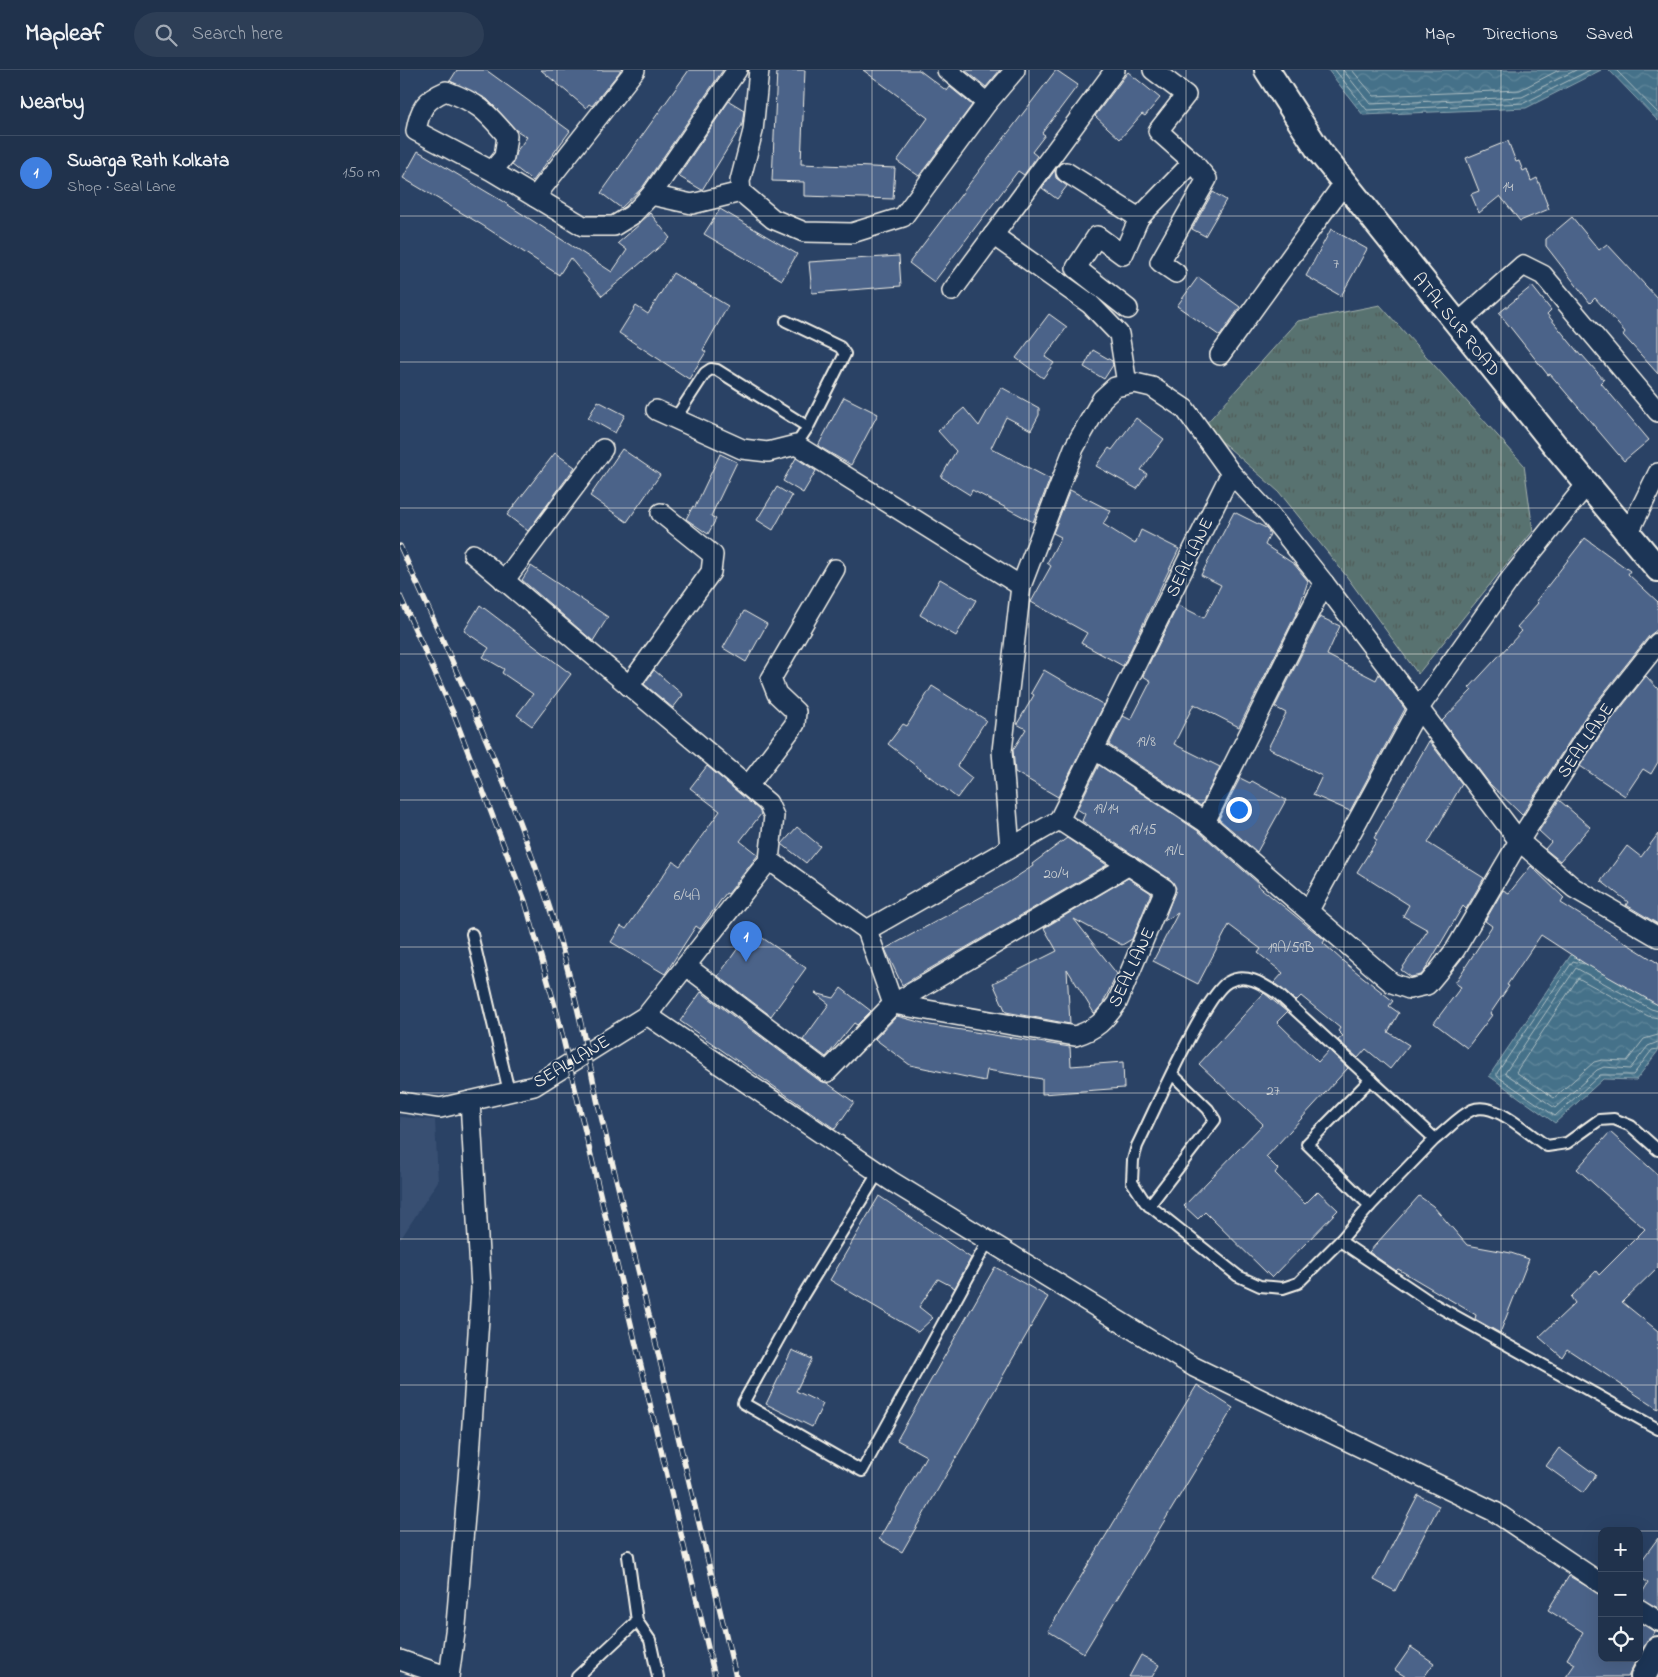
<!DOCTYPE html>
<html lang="en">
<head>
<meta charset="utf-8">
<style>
	body { margin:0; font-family:"Indie Flower",sans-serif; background:#2d3e56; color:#f1f3f6 }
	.controls { position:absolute; right:15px; bottom:15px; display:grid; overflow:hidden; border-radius:10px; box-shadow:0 5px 20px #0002 }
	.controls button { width:45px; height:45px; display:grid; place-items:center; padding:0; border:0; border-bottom:1px solid #3d4d64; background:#20324c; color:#f1f3f6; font:25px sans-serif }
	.you { position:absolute; left:838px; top:739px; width:18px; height:18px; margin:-12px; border:4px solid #fff; border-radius:50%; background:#1a73e8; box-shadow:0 0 0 8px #1a73e833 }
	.badge { display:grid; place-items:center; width:32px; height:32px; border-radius:50%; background:#ffd166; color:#fff; font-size:16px; font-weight:700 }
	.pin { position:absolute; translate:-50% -41px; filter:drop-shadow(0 1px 2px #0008) }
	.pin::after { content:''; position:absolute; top:26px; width:18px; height:15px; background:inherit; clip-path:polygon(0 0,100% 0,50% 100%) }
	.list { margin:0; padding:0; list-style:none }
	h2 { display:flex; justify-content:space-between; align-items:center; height:65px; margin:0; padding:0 20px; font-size:21px }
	h2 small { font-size:16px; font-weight:400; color:#a2aab5 }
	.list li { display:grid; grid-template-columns:32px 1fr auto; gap:15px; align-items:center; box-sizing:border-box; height:75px; padding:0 20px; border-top:1px solid #3d4d64 }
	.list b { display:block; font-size:19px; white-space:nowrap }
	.list p { margin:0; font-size:16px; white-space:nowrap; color:#a2aab5 }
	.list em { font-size:16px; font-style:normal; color:#a2aab5 }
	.icon { flex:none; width:28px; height:28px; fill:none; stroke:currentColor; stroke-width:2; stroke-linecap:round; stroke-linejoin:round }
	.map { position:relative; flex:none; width:1258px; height:1607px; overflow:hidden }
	header { display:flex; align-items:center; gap:30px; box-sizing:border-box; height:70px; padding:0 25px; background:#20324c; border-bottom:1px solid #3d4d64 }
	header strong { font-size:24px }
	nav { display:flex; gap:28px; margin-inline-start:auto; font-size:18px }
	.search { width:350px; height:45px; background:#2d3e56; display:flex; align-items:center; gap:12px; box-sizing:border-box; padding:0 18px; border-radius:28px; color:#a2aab5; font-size:19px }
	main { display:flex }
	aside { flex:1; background:#20324c }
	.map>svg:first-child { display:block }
</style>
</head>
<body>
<header>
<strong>Mapleaf</strong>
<div class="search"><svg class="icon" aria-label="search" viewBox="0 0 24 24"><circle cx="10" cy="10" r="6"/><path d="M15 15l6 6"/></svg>Search here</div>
<nav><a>Map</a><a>Directions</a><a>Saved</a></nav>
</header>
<main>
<aside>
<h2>Nearby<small></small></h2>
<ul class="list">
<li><span class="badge" style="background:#3f7fe0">1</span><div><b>Swarga Rath Kolkata</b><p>Shop · Seal Lane</p></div><em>150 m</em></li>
</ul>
</aside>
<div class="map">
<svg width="1258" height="1607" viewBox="0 0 1258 1607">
	<defs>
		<pattern id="grass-tufts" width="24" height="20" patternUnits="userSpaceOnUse" patternTransform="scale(1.25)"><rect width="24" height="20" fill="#58726f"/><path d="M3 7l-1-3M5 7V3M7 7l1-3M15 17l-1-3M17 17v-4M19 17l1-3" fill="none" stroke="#505b58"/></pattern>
		<pattern id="water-waves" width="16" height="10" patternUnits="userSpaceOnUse" patternTransform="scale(1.25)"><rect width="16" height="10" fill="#457189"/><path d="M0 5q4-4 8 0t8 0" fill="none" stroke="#60869a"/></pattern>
	</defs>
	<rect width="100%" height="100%" fill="#2a4265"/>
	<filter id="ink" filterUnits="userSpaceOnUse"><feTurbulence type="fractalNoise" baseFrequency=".02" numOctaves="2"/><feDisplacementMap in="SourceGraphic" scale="10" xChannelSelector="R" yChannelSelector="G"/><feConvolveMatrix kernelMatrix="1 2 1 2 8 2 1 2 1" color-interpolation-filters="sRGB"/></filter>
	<g filter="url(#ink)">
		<polygon fill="#384f72" points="0,1047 35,1050 38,1111 0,1170"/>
		<polygon fill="url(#grass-tufts)" stroke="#a6b2ac" points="980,235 1124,395 1133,461 1018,604 944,503 879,422 804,356 898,251"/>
		<g fill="url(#water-waves)" stroke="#8ba4af">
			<polygon points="928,0 1201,0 1126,38 963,45"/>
			<polygon points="1209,0 1258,0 1258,51"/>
			<polygon points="1173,882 1258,930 1258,981 1236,1010 1203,1009 1155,1053 1089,1006"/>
		</g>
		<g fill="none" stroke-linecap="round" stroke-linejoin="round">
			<g stroke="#aebec2" stroke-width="1">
				<polyline points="935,0 967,40 1124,33 1190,0"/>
				<polyline points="943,0 970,34 1122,27 1176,0"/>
				<polyline points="952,0 974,26 1120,20 1159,0"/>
				<polyline points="1216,0 1258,43"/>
				<polyline points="1184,894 1173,891 1097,1003 1097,1006 1155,1046 1200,1005 1233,1005 1252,980 1258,979"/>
				<polyline points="1258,941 1251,939 1176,898 1105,1003 1155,1038 1197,1000 1204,997 1230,999 1248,976 1258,972"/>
				<polyline points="1258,948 1248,946 1178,908 1116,1002 1154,1028 1194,992 1202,990 1227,991 1244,969 1258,965"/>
			</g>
		</g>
		<g fill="#4c6489" stroke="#f4f1e8">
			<polygon points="57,0 86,0 170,61 133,111 112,95 116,82 127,67 116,60 87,29 50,11"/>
			<polygon points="141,0 221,0 192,36 189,34 186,38"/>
			<polygon points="289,0 323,0 242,118 221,138 201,123"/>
			<polygon points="377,0 405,0 401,94 495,98 493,129 404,126 404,112 372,111"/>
			<polygon points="463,0 519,0 547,21 550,17 572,35 519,106 497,91 528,48"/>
			<polygon points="565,0 600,0 586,17"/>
			<polygon points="656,0 678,15 642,63 645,65 632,82 637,86 624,105 618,101 534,212 509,193"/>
			<polygon points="728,2 760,28 745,46 742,44 720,69 695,46"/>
			<polygon points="329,31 344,40 342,55 302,120 278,106"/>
			<polygon points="1108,71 1116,92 1119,91 1123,101 1127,99 1131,111 1137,108 1149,139 1120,151 1100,126 1079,143 1071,124 1079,121 1066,88"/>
			<polygon points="18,81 102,131 212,202 227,180 218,173 241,153 250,143 270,168 202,226 170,188 159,205 82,155 3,108"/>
			<polygon points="655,100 656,108 667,116 657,129 642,118"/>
			<polygon points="813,122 826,130 805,166 792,159"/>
			<polygon points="320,139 397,184 382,210 304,164"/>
			<polygon points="1172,147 1199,180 1207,174 1258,229 1258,304 1223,265 1225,262 1195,228 1190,233 1146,176 1146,169"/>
			<polygon points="931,159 967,179 941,226 906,206"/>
			<polygon points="499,186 501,216 412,223 409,192"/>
			<polygon points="273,203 328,236 303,280 306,282 289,309 219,263 236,236 248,244"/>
			<polygon points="798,207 840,237 820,266 777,236"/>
			<polygon points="1132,216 1151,240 1147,244 1181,286 1182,285 1204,310 1201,313 1249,370 1224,391 1150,304 1148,305 1099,243"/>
			<polygon points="649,244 667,257 645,287 654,293 643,308 616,288"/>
			<polygon points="693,280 712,291 713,295 704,309 684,297"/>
			<polygon points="601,317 639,338 639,345 631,360 606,347 591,378 650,409 633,452 572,420 570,425 541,407 556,381 538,361 564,338 579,356"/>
			<polygon points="444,327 478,344 451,395 418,376"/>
			<polygon points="198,331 225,345 215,363 188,348"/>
			<polygon points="736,348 764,369 741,400 747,404 737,419 696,396 709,378 712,380"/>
			<polygon points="222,379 260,405 227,452 190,426"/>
			<polygon points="155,383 175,397 128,461 107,445"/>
			<polygon points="320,384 337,392 311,446 316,449 308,464 286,449 293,436 295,437"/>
			<polygon points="396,388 416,401 403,423 383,411"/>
			<polygon points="377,417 392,426 373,460 357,450"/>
			<polygon points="670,420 711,441 703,454 735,474 741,460 779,479 723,596 681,573 687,563 631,532 651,496 647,493 661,467 653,463"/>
			<polygon points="834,442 866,458 870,464 865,475 894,494 908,511 899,538 839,657 794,634 774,674 820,697 801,736 709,675 723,646 731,650 751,611 743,606 778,535 804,548 821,515 801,505"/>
			<polygon points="1185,468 1230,501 1228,504 1258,532 1258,559 1249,566 1187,644 1122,745 1089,713 1042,651 1072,620 1069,618 1122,561 1117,557 1138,533 1136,531"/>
			<polygon points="131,496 208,547 193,571 122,510"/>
			<polygon points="540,509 576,530 556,566 520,545"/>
			<polygon points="80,535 171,604 132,656 117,645 133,624 102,603 104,599 83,587 89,578 64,561"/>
			<polygon points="344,541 367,554 346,592 323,578"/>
			<polygon points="920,547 940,556 927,585 976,610 979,604 1005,639 950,741 913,725 922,706 868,678 886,643 875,637"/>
			<polygon points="254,600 283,625 273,638 244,614"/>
			<polygon points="644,600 704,635 658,727 615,702 613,680 626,659 617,654 634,625 631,623"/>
			<polygon points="1246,606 1258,619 1258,692 1251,704 1243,699 1225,726 1180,696 1205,658"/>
			<polygon points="532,616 586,650 557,696 572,708 557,728 488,674 503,654 507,656"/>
			<polygon points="1029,671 1062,714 1028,773 1084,808 1066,839 1063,836 1025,900 1021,905 1011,907 1001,900 1028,860 1003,846 1009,835 957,802 977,770 974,768"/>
			<polygon points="699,695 798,761 858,813 857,815 925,870 923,873 944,892 993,931 989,936 999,943 988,962 1009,975 990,999 966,979 958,988 938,970 943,966 938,961 940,958 901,926 896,931 874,913 883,903 858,883 861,879 829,855 798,914 753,891 778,843 764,851 776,818 771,810 682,751 685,744 677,739"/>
			<polygon points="307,696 359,740 361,744 340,771 358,785 328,824 326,823 300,859 296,856 265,904 211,872 221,856 226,859 273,791 280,796 320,741 290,718"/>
			<polygon points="840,708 850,713 852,711 886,730 857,782 819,749"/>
			<polygon points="1159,730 1190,757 1160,791 1145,779 1151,772 1139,761"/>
			<polygon points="397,757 420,776 406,793 382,774"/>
			<polygon points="1258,764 1258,854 1228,836 1226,835 1228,832 1201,811 1227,776 1241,787"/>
			<polygon points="667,768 707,795 502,915 485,879 607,813 633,796 632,794"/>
			<polygon points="1131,796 1164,828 1161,833 1258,893 1258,935 1184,893 1141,865 1107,915 1109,916 1090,944 1092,945 1067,978 1034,953 1061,917 1055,913 1092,856 1085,851 1103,820 1109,823"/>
			<polygon points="728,808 751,823 732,869 722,875 674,849 717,904 703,933 696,942 694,943 667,899 670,954 606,942 593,913 657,881 644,858"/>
			<polygon points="351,860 406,898 371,946 318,906"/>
			<polygon points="441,918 471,941 457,955 454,953 426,987 403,970 429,934 415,923 434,928"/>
			<polygon points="301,922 420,1011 427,1013 454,1032 435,1059 280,951"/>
			<polygon points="864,923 887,942 877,952 918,992 929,980 948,998 866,1087 878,1099 875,1103 905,1134 918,1121 938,1140 872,1208 805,1142 798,1149 784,1136 863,1054 799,994"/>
			<polygon points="497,946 530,955 670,977 671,996 723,992 724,1018 642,1024 642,1009 587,1000 585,1011 510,995 475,969"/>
			<polygon points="1210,1062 1258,1105 1258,1197 1222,1232 1258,1261 1258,1339 1167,1279 1162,1287 1139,1267 1175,1233 1171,1227 1196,1201 1199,1205 1245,1159 1177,1099"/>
			<polygon points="479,1126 571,1188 555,1218 538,1209 519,1237 533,1248 518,1262 430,1210"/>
			<polygon points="1019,1126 1033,1136 1067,1175 1111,1183 1129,1189 1100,1263 1075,1249 1076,1245 998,1199 996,1201 969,1182"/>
			<polygon points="595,1197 648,1227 502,1482 479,1469 526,1386 497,1370"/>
			<polygon points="392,1280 412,1289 396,1321 423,1334 412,1357 366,1334"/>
			<polygon points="797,1315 833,1338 684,1583 648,1561"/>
			<polygon points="1159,1378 1196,1405 1183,1423 1146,1396"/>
			<polygon points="1018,1425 1039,1436 995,1521 974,1510"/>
			<polygon points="1258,1468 1258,1538 1239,1528 1248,1513 1239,1506 1239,1494"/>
			<polygon points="1169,1506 1202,1525 1202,1588 1237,1588 1228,1607 1166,1607 1175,1594 1167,1589 1183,1562 1148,1540"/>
			<polygon points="1239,1552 1255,1562 1239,1585"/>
			<polygon points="1011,1577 1034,1593 1024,1607 1006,1607 995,1600"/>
			<polygon points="741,1585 759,1595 752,1607 729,1607"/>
		</g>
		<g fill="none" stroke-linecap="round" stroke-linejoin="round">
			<defs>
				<g id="service">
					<polyline points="386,251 440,277 445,284 408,357 396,375"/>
					<polyline points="275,349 305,303 311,299 317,300 408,357"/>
					<polyline points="72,864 109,1022"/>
					<polyline points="971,1009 907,1074 970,1136 1035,1069"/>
					<path d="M 1258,1080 L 1231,1056 L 1214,1049 L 1199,1050 L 1167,1073 L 1147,1076 C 1129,1065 1095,1030 1072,1040 C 1059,1046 1046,1061 1035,1069 L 878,924 C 863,914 846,902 828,912 C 805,924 752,1046 737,1076 L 733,1090 L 732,1112 L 745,1132 L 838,1206 L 860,1216 L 883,1218 L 898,1213 L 940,1171 L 1032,1233 L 1258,1359"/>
					<polyline points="478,1103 402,1227 343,1333 462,1401 588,1171"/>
					<polyline points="749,1136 815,1050 808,1039 772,1004"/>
					<polyline points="940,1171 970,1136"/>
					<polyline points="237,1551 250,1570 258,1607"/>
					<polyline points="177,1607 237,1551 228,1486"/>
				</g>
				<g id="minor">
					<polyline points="359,0 353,61 340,111 341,122 373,149 404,162 452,163 503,147 587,33 615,0"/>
					<polyline points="547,0 587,33"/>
					<polyline points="753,0 786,25 758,61 793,92 807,109 760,192 776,203"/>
					<path d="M 92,101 L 104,87 L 107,66 C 85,40 78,33 46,21 C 25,30 20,38 16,61 L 92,101 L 135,127 L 235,0"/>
					<polyline points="666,102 739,148 723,185 697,166 676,198 728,239"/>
					<polyline points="251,125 292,134 341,122"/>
					<polyline points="135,127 183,156 214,156 232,145 251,125 337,0"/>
					<polyline points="739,148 793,92"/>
					<polyline points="593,165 690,234 719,264 727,314"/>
					<polyline points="552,221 715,0"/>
					<polyline points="1057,254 1123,195 1143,205 1258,342"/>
					<polyline points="820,285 944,113"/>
					<polyline points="256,340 342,379 368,382 396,375 621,516"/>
					<polyline points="1228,464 1258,403"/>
					<polyline points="73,484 368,733 374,746 369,790"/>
					<polyline points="104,511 203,379"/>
					<polyline points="229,616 311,502 313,485 261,443"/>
					<polyline points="694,679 805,752 992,913 1009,919 1027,915 1037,903 1055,880 1119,771 1196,651 1258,573"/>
					<polyline points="348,716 395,654 396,642 377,624 371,609 435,499"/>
					<polyline points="805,752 924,513"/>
					<polyline points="610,778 602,681 621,516 674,378 702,329 715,317 735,313 752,317 785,339 831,403"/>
					<polyline points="909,840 1019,638 1111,508 1187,414"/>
					<path d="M 467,860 L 493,934 L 675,966 C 697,959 704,951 717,933 L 765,819 L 659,750"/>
					<polyline points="286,896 427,1002 493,934 729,795"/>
					<polyline points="247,945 491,1111 794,1297 1095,1442 1202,1514"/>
					<polyline points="0,1032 40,1038 134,1016 247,945 369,790 467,860 659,750 831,403 870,445 924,513 1119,771 1174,818 1258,867"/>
					<polyline points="1239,1539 1258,1551"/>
					<polyline points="0,1590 49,1607"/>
					<polyline points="49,1607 56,1555 70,1385 81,1218 70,1031"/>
				</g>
				<g id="tertiary">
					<polyline points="867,0 919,81 1154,374 1258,499"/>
					<polyline points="1243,1607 1258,1579"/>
				</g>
			</defs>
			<use href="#service" stroke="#f4f1e8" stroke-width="14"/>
			<use href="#minor" stroke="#f4f1e8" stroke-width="22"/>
			<use href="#tertiary" stroke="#f4f1e8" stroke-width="28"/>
			<use href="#service" stroke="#1d3557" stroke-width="10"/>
			<use href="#minor" stroke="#1d3557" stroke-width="19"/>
			<use href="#tertiary" stroke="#1d3557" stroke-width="24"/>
			<defs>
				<g id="rail">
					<path d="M 0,476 C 52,590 105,705 145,824 C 168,891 183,960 197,1029 L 336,1607"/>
					<polyline points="0,526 54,645 125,831 157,943 315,1607"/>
				</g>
			</defs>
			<use href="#rail" stroke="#f4f1e8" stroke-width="5.5"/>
			<use href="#rail" stroke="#1d3557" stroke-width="4" stroke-dasharray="11" stroke-linecap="butt"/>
		</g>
	</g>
	<path fill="none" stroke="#f4f1e8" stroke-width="1" stroke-opacity="0.55" d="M 157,0 L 157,1607M 314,0 L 314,1607M 472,0 L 472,1607M 629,0 L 629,1607M 786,0 L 786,1607M 944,0 L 944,1607M 1101,0 L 1101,1607M 0,146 L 1258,146M 0,292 L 1258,292M 0,438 L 1258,438M 0,584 L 1258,584M 0,730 L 1258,730M 0,877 L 1258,877M 0,1023 L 1258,1023M 0,1169 L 1258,1169M 0,1315 L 1258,1315M 0,1461 L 1202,1461M 1239,1461 L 1258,1461"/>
	<g text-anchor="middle" stroke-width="4" stroke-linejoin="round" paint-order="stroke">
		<g font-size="15" fill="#caced0">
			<text x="1108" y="121">14</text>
			<text x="936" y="198">7</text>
			<text x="746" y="676">19/8</text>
			<text x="706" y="743">19/14</text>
			<text x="743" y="764">19/15</text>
			<text x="774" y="785">19/L</text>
			<text x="656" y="808">20/4</text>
			<text x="287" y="830">6/4A</text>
			<text x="891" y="882">19A/59B</text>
			<text x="873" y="1025">27</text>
		</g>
		<g font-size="18" fill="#f4f1e8" stroke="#1d3557">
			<text transform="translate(1057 254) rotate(51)" y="6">ATAL SUR ROAD</text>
			<text transform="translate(789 487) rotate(-64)" y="6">SEAL LANE</text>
			<text transform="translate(1185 670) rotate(-56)" y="6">SEAL LANE</text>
			<text transform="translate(731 897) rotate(-65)" y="6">SEAL LANE</text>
			<text transform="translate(171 991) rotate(-31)" y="6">SEAL LANE</text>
		</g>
	</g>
</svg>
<div class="controls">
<button>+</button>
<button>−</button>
<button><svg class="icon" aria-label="locate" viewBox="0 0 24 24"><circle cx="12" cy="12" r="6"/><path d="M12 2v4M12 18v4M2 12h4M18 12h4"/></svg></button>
</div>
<div class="you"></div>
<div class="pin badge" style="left:346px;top:892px;background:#3f7fe0">1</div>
</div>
</main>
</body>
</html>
